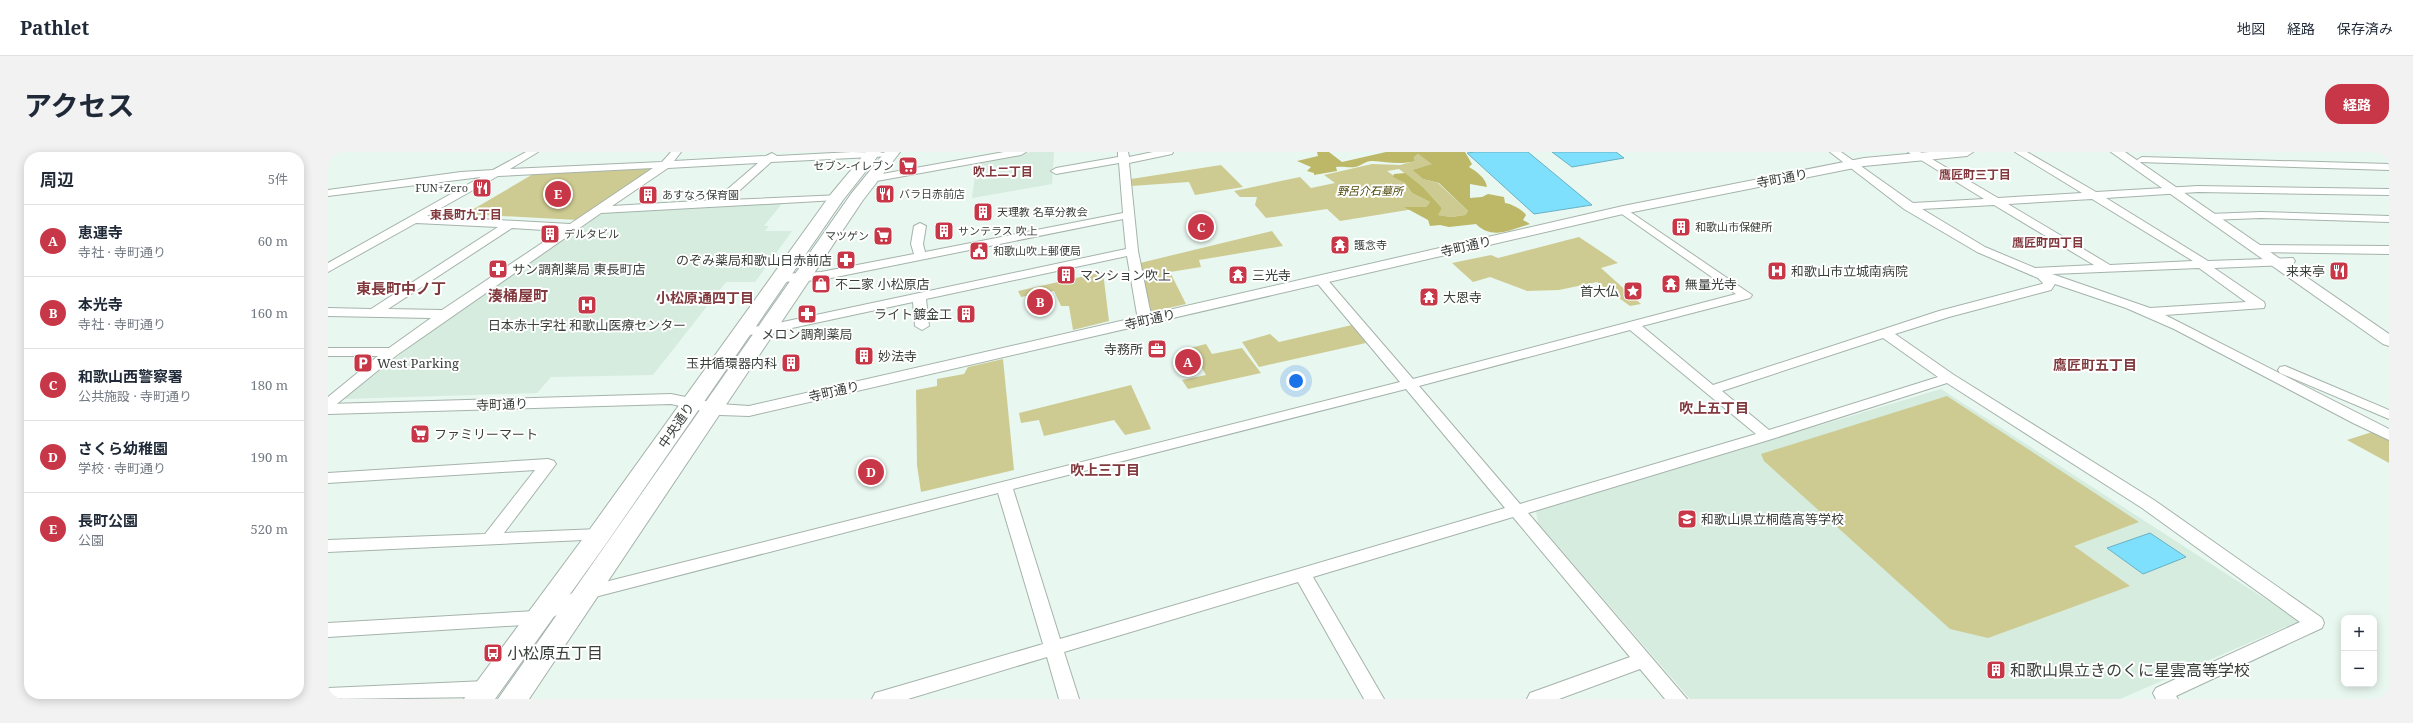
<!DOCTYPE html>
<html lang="ja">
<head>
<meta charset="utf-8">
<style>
	body { margin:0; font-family:"Noto Serif","Noto Sans JP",serif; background:#f2f2f3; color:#1f2937 }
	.controls { position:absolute; right:12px; bottom:12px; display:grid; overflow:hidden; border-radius:8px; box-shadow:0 2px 10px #0003 }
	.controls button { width:36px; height:36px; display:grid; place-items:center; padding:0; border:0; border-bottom:1px solid #e0e1e3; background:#fff; color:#1f2937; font:20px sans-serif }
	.you { position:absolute; left:968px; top:229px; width:14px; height:14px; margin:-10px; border:3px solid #fff; border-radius:50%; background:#1a73e8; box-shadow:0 0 0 6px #1a73e833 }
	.badge { display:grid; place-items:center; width:26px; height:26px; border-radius:50%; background:#c73747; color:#fff; font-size:13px; font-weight:700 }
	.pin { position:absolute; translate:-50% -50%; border:2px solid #fff; box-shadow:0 1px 4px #0006 }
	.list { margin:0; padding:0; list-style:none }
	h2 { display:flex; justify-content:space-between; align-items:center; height:52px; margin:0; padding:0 16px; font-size:17px }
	h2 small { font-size:13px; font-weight:400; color:#747a83 }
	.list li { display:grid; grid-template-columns:26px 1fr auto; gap:12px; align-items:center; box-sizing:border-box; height:72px; padding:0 16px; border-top:1px solid #e0e1e3 }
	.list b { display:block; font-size:15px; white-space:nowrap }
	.list p { margin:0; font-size:13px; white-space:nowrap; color:#747a83 }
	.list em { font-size:13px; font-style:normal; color:#747a83 }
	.map { position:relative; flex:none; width:2061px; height:547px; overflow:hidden; border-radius:16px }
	header { display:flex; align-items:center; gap:24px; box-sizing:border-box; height:56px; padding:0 20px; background:#fff; border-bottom:1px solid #e0e1e3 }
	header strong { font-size:19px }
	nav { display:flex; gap:22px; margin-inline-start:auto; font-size:14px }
	.intro { display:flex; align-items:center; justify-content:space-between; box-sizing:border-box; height:96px; padding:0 24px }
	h1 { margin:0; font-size:28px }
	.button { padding:10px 18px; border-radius:16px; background:#c73747; color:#fff; font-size:14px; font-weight:700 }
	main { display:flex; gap:24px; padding:0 24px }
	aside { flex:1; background:#fff; border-radius:16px; box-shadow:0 2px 10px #0003 }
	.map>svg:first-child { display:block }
</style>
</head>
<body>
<header>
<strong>Pathlet</strong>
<nav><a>地図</a><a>経路</a><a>保存済み</a></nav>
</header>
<div class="intro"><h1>アクセス</h1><a class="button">経路</a></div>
<main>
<aside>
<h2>周辺<small>5件</small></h2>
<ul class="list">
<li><span class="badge">A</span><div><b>恵運寺</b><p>寺社 · 寺町通り</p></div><em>60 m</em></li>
<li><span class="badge">B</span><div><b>本光寺</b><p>寺社 · 寺町通り</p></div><em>160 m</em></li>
<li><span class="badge">C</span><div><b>和歌山西警察署</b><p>公共施設 · 寺町通り</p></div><em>180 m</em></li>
<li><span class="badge">D</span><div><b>さくら幼稚園</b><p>学校 · 寺町通り</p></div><em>190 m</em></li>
<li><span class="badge">E</span><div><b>長町公園</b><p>公園</p></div><em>520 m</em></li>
</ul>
</aside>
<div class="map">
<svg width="2061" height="547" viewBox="0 0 2061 547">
	<rect width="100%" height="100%" fill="#e8f7ef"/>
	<g fill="#d5ecdf">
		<polygon points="703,0 726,0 724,32 644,46 649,10"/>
		<polygon points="456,49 436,74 441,74 437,79 464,79 427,130 398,130 325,223 223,225 209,241 15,247 105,177 271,63 278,61"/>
		<polygon points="1613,237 1971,469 1792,547 1362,547 1210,371 1208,359"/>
	</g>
	<g fill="#cecb92">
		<polygon points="1090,2 1105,12 1084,18 1095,27 1110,31 1140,59 1137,63 1123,65 1109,63 1114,56 1095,35 1071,17 1059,19 1077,31 1084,41 1102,50 1098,55 1012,69 999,57 938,66 927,53 929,45 912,45 906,39 972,25 983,36 1007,31 996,23 1044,12 1072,13 1087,9 1086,5"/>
		<polygon points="893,13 915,35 867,43 861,30 803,34 803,27"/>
		<polygon points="326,16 250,68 137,62 207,21"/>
		<polygon points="944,79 955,94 871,108 873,115 842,120 858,152 823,160 812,111"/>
		<polygon points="1251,85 1290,111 1273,116 1313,152 1302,154 1269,130 1231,138 1199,139 1162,125 1145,130 1124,111 1163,103 1170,106"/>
		<polygon points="775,120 781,169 745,178 741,154 733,154 726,139 693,145 690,139"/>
		<polygon points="1024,173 1038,191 931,215 914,190 942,182 951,190"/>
		<polygon points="878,192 884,202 914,196 933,221 860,237 854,228 878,223 862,196"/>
		<polygon points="675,207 686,318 593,340 589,313 588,238 609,234 609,227 636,222 640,215"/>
		<polygon points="803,233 823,277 797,283 786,268 716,284 711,268 693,271 691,261"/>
		<polygon points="1619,244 1811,370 1746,394 1802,434 1660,486 1622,477 1436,309 1433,302"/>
		<polygon points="2044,280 2061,288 2061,311 2019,288"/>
	</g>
	<path fill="#bdb768" d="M 989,0 L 1001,0 L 1014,10 L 1058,0 L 1137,0 L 1144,12 L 1141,15 C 1148,19 1158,26 1159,35 L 1142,32 L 1142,46 L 1154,45 L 1160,42 L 1176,45 L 1177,51 C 1184,52 1195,58 1198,63 L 1195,68 L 1202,72 C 1182,78 1164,88 1148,72 L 1121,75 L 1112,73 L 1102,74 L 1100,68 L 1076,55 L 1098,55 L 1102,50 L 1084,41 L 1077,31 L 1065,25 L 1066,22 L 1077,21 L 1095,35 L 1114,56 L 1110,63 L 1123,65 L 1137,63 L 1140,59 L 1111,31 L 1095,27 L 1084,18 L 1104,12 L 1090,2 L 1086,5 L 1087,9 C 1073,13 1059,10 1045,9 C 1038,8 1033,14 1027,15 C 1021,16 1015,14 1008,15 L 1009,19 L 986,23 L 986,21 L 979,19 L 983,15 L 969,9 L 990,4 Z"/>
	<g fill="#7ee0fd" stroke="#69b0c3">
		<polygon points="1147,0 1200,0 1264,53 1206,62 1139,1"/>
		<polygon points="1224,0 1288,0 1296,6 1244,15"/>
		<polygon points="1822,381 1858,405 1815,422 1779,396"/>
	</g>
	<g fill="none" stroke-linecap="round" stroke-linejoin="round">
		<defs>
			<g id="minor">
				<path d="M 198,0 L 210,0 L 182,17 L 334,10 L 343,0 L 353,0 L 346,9 L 438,4 L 444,1 L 449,4 L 524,0 L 569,1 L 564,4 L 443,10 L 401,48 L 513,43 L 514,45 L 509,48 L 273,61 L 69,203 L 5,255 L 0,256 L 0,245 L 50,204 L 0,204 L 0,196 L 61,196 L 103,166 L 0,164 L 0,156 L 43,157 L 170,75 L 88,71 L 0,120 L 0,111 L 153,25 L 0,44 L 0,38 L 133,20 L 165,18 ZM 430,11 L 387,48 L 284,54 L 340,16 ZM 325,16 L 242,72 L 99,64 L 170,24 ZM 184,76 L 232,79 L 114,158 L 60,157 Z"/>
				<polygon points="676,0 698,0 693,3 543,30 538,27 543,24"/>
				<polygon points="790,0 800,0 801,5 825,0 845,0 844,2 801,11 810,99 824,168 822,171 817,172 810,168 799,104 598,147 601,174 594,178 587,174 585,150 436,182 416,183 409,179 416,175 436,174 798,97 795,67 493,128 453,130 447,126 453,122 493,120 586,102 583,92 586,74 592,71 598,74 595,92 597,100 795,61 791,11 728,22 723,19 728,16 790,5"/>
				<path d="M 1502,0 L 1513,0 L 1585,51 L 1656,47 L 1580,0 L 1592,0 L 1670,46 L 1754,41 L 1687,0 L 1699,0 L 1768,40 L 1870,34 L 2061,37 L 2061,43 L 1870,40 L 1778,46 L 1880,109 L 1965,106 L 1967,109 L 1965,112 L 1961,113 L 1886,116 L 1936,150 L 1937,153 L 1936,156 L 1837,163 L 2061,277 L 2061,288 L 2025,271 L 1846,177 L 1798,156 L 1727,132 L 1723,138 L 1621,165 L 1567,182 L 1626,223 L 1826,348 L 1994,466 L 1996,471 L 1994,476 L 1848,544 L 1850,547 L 1828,547 L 1825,541 L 1828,536 L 1972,470 L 1814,356 L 1619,231 L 1444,287 L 1200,361 L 1359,547 L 1337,547 L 1312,517 L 1231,547 L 1199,547 L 1202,541 L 1302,505 L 1185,365 L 985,425 L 1056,547 L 1036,547 L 970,430 L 736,500 L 751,547 L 731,547 L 719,505 L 580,547 L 544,547 L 547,541 L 554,539 L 715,492 L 670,341 L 263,446 L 211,472 L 0,485 L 0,471 L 208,459 L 257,435 L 1072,230 L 989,131 L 987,128 L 993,124 L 997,125 L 1085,227 L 1408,142 L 1291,60 L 1289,58 L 1295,55 L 1424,143 L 1422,146 L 1314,174 L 1385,233 L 1611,159 L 1714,132 L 1715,131 L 1710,126 L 1649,100 L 1576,57 ZM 1764,47 L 1865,109 L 1782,113 L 1680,52 ZM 1666,53 L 1766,113 L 1707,116 L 1657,95 L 1594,57 ZM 1871,116 L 1918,150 L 1822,156 L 1724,122 ZM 1302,178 L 1428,282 L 1192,352 L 1091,234 ZM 1555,186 L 1610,225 L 1441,278 L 1394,239 ZM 1078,237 L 1177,356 L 732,487 L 685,337 Z"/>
				<polygon points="1814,5 2061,12 2061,18 1810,10 1809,8"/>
				<polygon points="1933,60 2061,64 2061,70 1933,66 1881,68 1875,65 1881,62"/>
				<polygon points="1929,93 2061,94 2061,102 1925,100 1923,97 1925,94"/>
				<polygon points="1957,214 2061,258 2061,267 1952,221 1950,218 1952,215"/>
				<polygon points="220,307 226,309 228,312 176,381 271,377 277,379 279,383 277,387 0,400 0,388 157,382 207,318 0,331 0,321"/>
				<polygon points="158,529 165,532 168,537 165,542 158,545 0,547 0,536"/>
			</g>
			<g id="tertiary">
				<polygon points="1601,0 1645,0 1639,4 1536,14 1295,62 421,264 392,263 343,252 0,262 0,252 343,242 392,252 421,254 1295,54 1536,6"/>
				<polygon points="1783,0 1797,0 2061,182 2061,194 2055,192"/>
			</g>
			<g id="trunk">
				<polygon points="538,0 553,0 515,48 280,389 167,547 136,547 262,377 503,42"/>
				<polygon points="557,0 572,0 535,48 201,547 170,547 523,42"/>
			</g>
		</defs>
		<use href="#minor" stroke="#a5b3ab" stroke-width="2"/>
		<use href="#tertiary" stroke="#a5b3ab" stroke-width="2"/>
		<use href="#trunk" stroke="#a5b3ab" stroke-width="2"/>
		<use href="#minor" fill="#fff" fill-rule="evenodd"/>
		<use href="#tertiary" fill="#fff" fill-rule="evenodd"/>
		<use href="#trunk" fill="#fff" fill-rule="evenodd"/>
	</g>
	<defs>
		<symbol id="supermarket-square" viewBox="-11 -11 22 22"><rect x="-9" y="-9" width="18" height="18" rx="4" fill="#c73747" stroke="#fff"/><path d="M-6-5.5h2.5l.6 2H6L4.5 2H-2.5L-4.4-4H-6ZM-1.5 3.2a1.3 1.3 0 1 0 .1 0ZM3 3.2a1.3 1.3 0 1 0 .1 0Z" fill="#fff"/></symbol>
		<symbol id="restaurant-square" viewBox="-11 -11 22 22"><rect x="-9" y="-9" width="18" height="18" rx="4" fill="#c73747" stroke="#fff"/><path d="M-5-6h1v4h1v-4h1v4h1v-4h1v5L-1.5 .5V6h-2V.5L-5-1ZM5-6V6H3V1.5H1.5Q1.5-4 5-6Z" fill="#fff"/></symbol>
		<symbol id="building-square" viewBox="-11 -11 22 22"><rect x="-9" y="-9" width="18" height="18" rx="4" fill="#c73747" stroke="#fff"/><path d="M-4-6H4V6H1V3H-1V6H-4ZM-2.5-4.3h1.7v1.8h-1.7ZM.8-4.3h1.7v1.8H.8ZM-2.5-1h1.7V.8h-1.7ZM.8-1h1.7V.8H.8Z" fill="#fff"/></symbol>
		<symbol id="temple-square" viewBox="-11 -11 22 22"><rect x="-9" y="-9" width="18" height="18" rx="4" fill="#c73747" stroke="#fff"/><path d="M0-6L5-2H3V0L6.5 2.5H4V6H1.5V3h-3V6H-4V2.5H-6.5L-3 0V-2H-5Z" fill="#fff"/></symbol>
		<symbol id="civic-square" viewBox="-11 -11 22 22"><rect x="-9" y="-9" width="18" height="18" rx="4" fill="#c73747" stroke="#fff"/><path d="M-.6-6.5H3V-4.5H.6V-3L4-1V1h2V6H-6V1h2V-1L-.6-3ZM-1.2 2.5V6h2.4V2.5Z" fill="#fff"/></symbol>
		<symbol id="pharmacy-square" viewBox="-11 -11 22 22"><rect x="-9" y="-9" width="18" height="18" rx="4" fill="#c73747" stroke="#fff"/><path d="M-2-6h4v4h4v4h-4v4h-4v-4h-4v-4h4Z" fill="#fff"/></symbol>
		<symbol id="hospital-square" viewBox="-11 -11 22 22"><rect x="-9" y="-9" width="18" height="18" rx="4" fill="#c73747" stroke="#fff"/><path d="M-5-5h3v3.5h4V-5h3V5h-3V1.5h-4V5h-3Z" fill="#fff"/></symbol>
		<symbol id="shop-square" viewBox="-11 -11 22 22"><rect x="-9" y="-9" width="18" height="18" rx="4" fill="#c73747" stroke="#fff"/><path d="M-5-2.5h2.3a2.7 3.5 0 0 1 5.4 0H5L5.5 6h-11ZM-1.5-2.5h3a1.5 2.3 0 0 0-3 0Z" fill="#fff"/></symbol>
		<symbol id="sight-square" viewBox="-11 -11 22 22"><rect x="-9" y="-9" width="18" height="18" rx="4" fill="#c73747" stroke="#fff"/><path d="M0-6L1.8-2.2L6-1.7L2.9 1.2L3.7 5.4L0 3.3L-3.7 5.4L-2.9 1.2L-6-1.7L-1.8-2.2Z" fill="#fff"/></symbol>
		<symbol id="office-square" viewBox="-11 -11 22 22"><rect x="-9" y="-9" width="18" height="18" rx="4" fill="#c73747" stroke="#fff"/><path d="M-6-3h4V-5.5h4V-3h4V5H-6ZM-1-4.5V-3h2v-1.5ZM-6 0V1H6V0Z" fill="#fff"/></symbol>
		<symbol id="parking-square" viewBox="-11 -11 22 22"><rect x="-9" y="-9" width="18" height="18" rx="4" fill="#c73747" stroke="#fff"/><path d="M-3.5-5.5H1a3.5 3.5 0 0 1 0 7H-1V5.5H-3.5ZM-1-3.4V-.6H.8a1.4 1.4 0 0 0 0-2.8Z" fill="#fff"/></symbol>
		<symbol id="school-square" viewBox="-11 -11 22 22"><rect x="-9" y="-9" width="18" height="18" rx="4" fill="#c73747" stroke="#fff"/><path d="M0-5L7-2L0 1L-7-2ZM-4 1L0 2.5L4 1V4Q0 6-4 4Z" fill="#fff"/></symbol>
		<symbol id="bus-square" viewBox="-11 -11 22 22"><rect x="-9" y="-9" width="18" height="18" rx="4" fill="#c73747" stroke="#fff"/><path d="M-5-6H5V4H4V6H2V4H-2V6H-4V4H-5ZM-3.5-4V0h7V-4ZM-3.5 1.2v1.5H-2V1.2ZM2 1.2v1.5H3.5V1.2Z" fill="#fff"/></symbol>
	</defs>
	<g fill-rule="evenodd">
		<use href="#supermarket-square" x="569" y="3" width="22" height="22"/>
		<use href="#restaurant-square" x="143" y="25" width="22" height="22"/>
		<use href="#restaurant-square" x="546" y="31" width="22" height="22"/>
		<use href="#building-square" x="309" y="32" width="22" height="22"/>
		<use href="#building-square" x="644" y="49" width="22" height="22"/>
		<use href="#building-square" x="1342" y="64" width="22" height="22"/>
		<use href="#building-square" x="605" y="68" width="22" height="22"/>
		<use href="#building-square" x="211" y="71" width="22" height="22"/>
		<use href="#supermarket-square" x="544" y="73" width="22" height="22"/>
		<use href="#temple-square" x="1001" y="82" width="22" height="22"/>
		<use href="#civic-square" x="640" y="88" width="22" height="22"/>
		<use href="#pharmacy-square" x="507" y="97" width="22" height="22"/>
		<use href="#pharmacy-square" x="159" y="106" width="22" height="22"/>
		<use href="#hospital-square" x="1438" y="108" width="22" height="22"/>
		<use href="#restaurant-square" x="2000" y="108" width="22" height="22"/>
		<use href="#building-square" x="727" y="112" width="22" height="22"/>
		<use href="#temple-square" x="899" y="112" width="22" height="22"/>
		<use href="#shop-square" x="482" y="121" width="22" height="22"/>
		<use href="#temple-square" x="1332" y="121" width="22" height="22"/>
		<use href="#sight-square" x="1294" y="128" width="22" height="22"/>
		<use href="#temple-square" x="1090" y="134" width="22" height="22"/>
		<use href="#hospital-square" x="248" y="142" width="22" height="22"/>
		<use href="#pharmacy-square" x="468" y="151" width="22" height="22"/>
		<use href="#building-square" x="627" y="151" width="22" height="22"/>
		<use href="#office-square" x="818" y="186" width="22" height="22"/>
		<use href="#building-square" x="525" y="193" width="22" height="22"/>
		<use href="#parking-square" x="24" y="200" width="22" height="22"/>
		<use href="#building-square" x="452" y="200" width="22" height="22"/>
		<use href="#supermarket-square" x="81" y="271" width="22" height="22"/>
		<use href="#school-square" x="1348" y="356" width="22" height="22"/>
		<use href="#bus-square" x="154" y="490" width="22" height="22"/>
		<use href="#building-square" x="1657" y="507" width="22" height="22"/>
	</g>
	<g text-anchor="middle" stroke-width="4" stroke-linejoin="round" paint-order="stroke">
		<g font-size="11" fill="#393f3b" stroke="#fff" text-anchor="start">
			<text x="566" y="18" text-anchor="end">セブン-イレブン</text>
			<text x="140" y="40" text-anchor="end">FUN+Zero</text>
			<text x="571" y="46">バラ日赤前店</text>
			<text x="334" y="47">あすなろ保育園</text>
			<text x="669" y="64">天理教 名草分教会</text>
			<text x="1367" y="79">和歌山市保健所</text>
			<text x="630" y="83">サンテラス 吹上</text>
			<text x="236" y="86">デルタビル</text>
			<text x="541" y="88" text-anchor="end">マツゲン</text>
			<text x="1026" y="97">護念寺</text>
			<text x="665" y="103">和歌山吹上郵便局</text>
		</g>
		<g font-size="11" font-style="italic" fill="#4b4607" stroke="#fff">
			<text x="1042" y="43">野呂介石墓所</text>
		</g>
		<g font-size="12" font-weight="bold" fill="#81393d" stroke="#fff">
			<text x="675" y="24">吹上二丁目</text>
			<text x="1647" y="27">鷹匠町三丁目</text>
			<text x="138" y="67">東長町九丁目</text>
			<text x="1720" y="95">鷹匠町四丁目</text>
		</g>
		<g font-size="13" fill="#393f3b" stroke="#fff">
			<text transform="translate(1454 26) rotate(-11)" y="5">寺町通り</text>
			<text transform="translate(1138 94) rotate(-13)" y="5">寺町通り</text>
			<text transform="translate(822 167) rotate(-13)" y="5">寺町通り</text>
			<text transform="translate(506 239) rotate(-13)" y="5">寺町通り</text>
			<text transform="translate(174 252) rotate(-2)" y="5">寺町通り</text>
			<text transform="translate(348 273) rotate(-55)" y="5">中央通り</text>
		</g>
		<g font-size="13" fill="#393f3b" stroke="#fff" text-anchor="start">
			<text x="504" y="113" text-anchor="end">のぞみ薬局和歌山日赤前店</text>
			<text x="184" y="122">サン調剤薬局 東長町店</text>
			<text x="1463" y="124">和歌山市立城南病院</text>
			<text x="1997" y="124" text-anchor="end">来来亭</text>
			<text x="752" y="128">マンション吹上</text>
			<text x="924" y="128">三光寺</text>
			<text x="507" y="137">不二家 小松原店</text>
			<text x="1357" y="137">無量光寺</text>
			<text x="1291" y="144" text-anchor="end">首大仏</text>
			<text x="1115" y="150">大恩寺</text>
			<text x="624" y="167" text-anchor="end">ライト鍍金工</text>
			<text x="259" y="178" text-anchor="middle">日本赤十字社 和歌山医療センター</text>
			<text x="479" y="187" text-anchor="middle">メロン調剤薬局</text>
			<text x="815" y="202" text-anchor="end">寺務所</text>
			<text x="550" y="209">妙法寺</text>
			<text x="49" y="216">West Parking</text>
			<text x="449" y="216" text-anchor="end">玉井循環器内科</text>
			<text x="106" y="287">ファミリーマート</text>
			<text x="1373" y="372">和歌山県立桐蔭高等学校</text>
		</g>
		<g font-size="14" font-weight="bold" fill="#81393d" stroke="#fff">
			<text x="377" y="151">小松原通四丁目</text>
			<text x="1767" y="218">鷹匠町五丁目</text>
			<text x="1386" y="261">吹上五丁目</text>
			<text x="777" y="323">吹上三丁目</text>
		</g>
		<g font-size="15" font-weight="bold" fill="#81393d" stroke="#fff">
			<text x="73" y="142">東長町中ノ丁</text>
			<text x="190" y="149">湊桶屋町</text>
		</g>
		<g font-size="16" fill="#393f3b" stroke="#fff" text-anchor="start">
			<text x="179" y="507">小松原五丁目</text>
			<text x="1682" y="524">和歌山県立きのくに星雲高等学校</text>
		</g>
	</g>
</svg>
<div class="controls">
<button>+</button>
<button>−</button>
</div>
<div class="you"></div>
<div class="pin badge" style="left:860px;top:210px">A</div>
<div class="pin badge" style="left:712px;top:150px">B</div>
<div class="pin badge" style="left:873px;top:75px">C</div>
<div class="pin badge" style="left:543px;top:320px">D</div>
<div class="pin badge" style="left:230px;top:42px">E</div>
</div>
</main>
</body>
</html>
